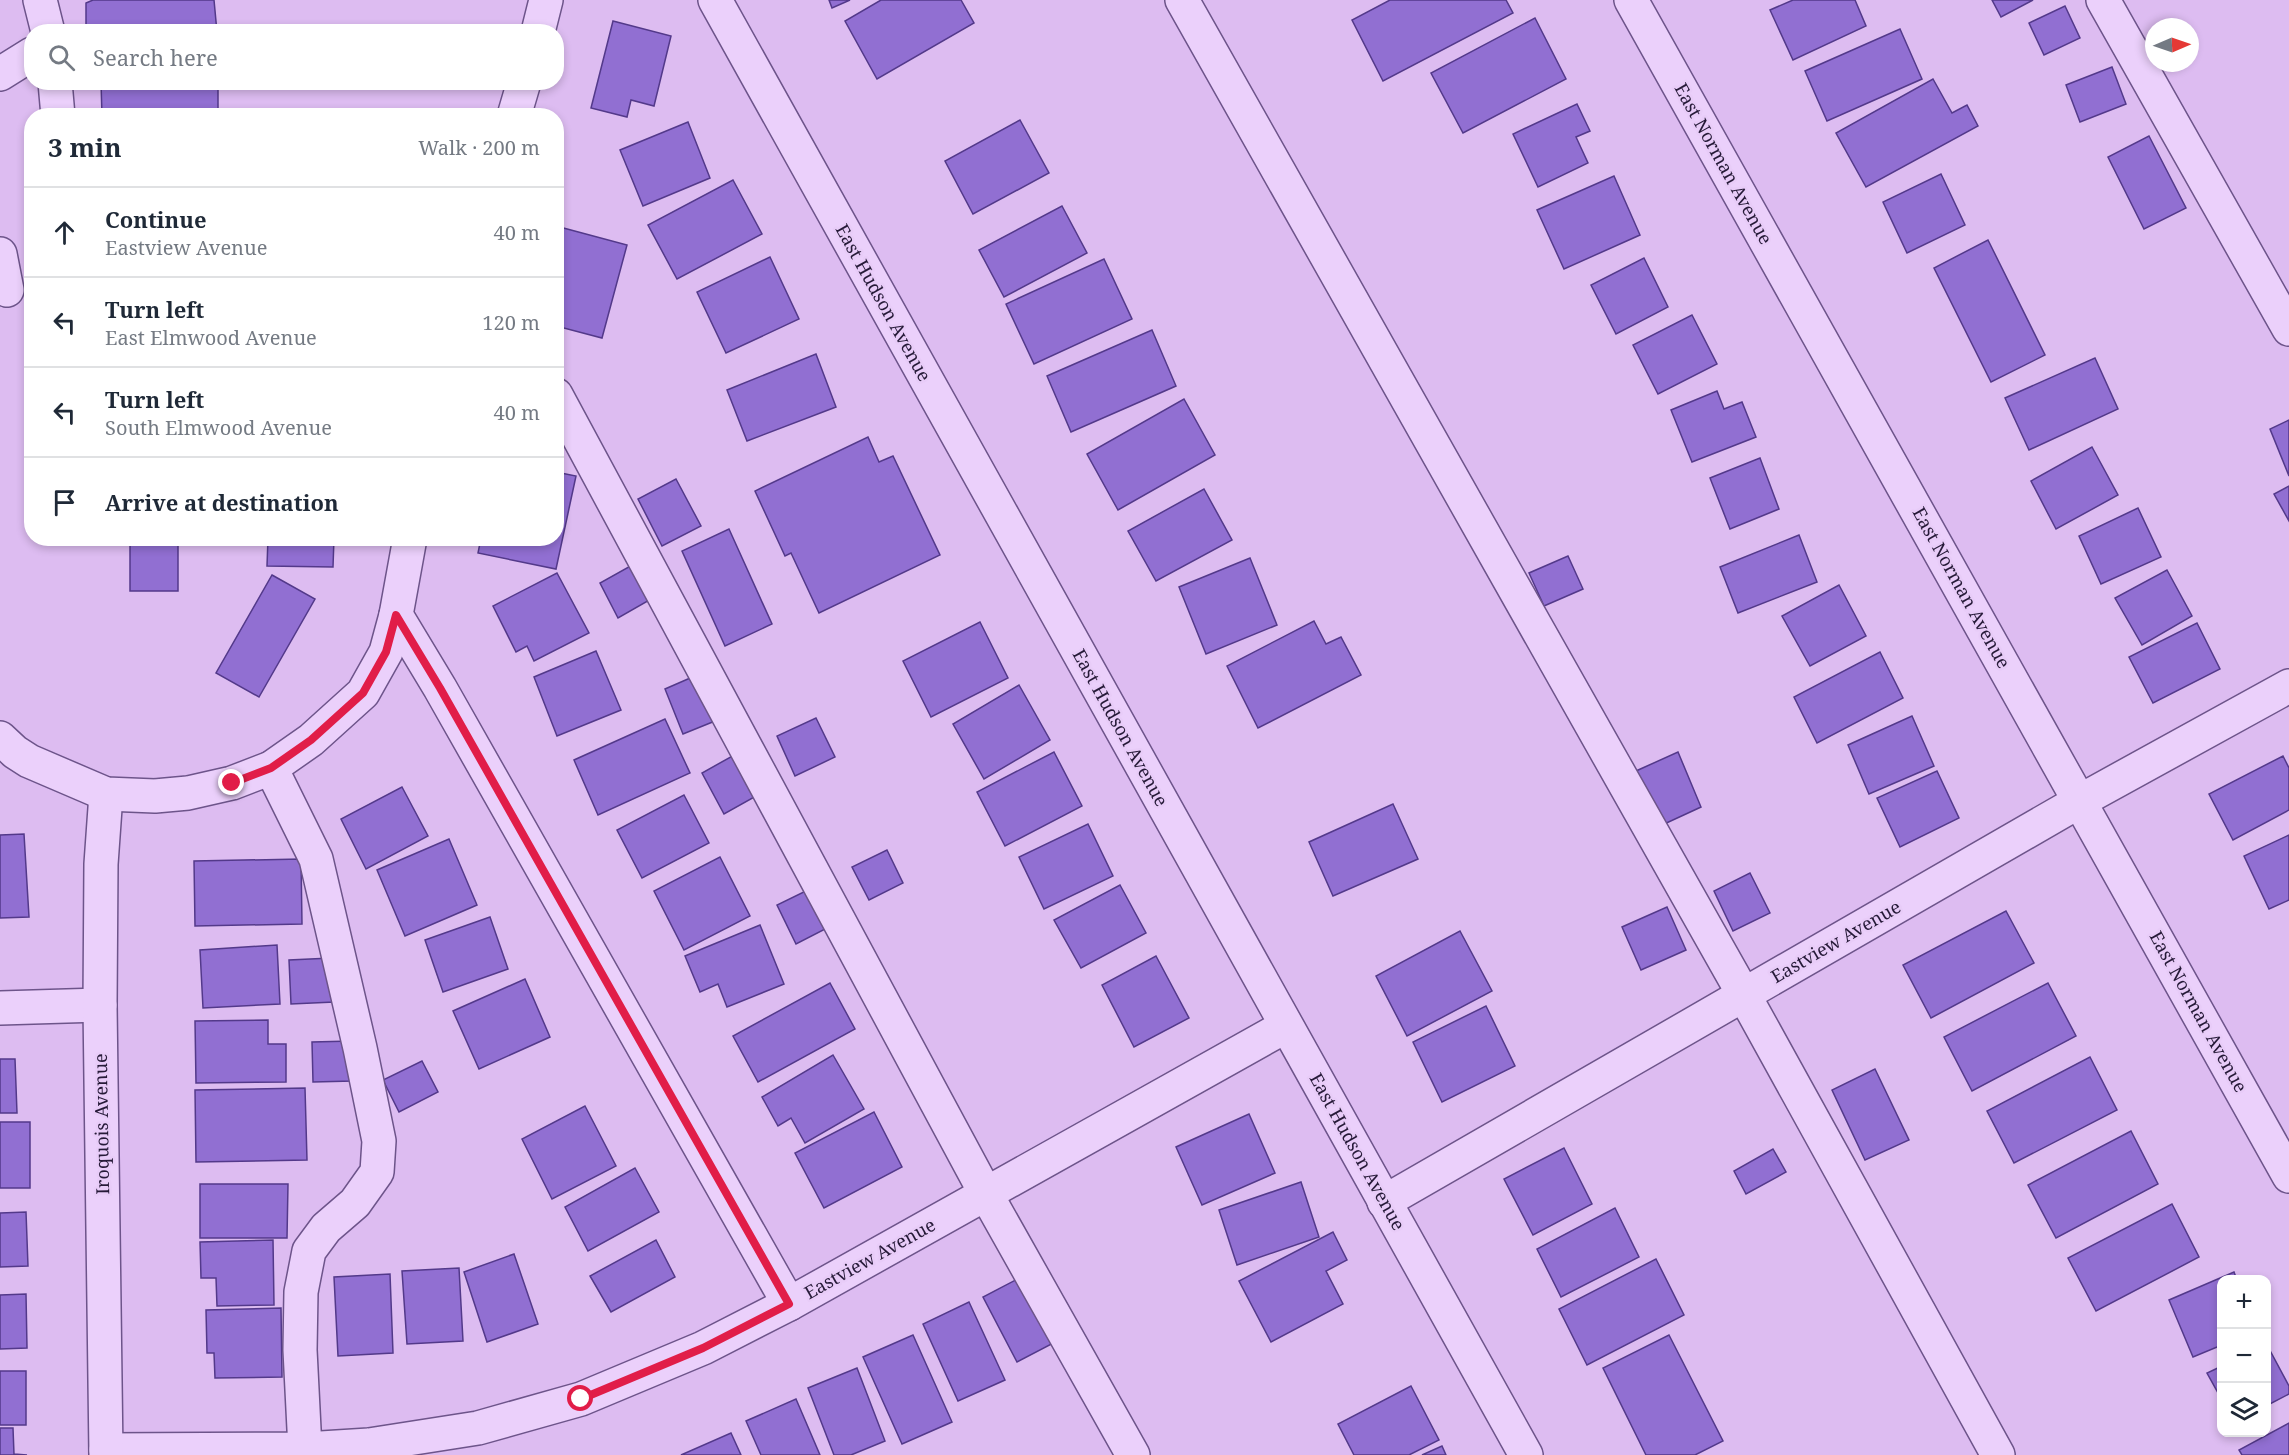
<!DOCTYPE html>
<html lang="en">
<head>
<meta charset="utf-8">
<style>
	body { margin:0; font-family:"Noto Serif",serif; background:#f6f6f7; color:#1f2937 }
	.controls { position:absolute; right:18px; bottom:18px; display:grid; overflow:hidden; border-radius:12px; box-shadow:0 3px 9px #0003 }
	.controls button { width:54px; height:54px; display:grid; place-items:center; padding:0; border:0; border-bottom:2px solid #e0e1e3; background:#fff; color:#1f2937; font:30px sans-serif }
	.compass { position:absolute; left:2145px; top:18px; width:54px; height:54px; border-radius:50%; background:#fff; box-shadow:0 3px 9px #0003; rotate:88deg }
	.stop { position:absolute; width:18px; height:18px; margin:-14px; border:4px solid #e11d48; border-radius:50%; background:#fff }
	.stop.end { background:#e11d48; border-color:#fff; box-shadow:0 2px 6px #0008 }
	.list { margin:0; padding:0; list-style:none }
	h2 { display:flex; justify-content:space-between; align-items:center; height:78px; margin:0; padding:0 24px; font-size:26px }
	h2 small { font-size:20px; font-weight:400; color:#747a83 }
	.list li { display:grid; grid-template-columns:39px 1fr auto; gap:18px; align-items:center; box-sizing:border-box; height:90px; padding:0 24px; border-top:2px solid #e0e1e3 }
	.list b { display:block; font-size:22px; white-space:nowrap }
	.list p { margin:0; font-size:20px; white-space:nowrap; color:#747a83 }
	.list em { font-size:20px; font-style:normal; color:#747a83 }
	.icon { flex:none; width:33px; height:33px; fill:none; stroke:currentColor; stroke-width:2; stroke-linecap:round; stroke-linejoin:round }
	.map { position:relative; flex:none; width:2289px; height:1455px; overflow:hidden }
	.search { position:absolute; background:#fff; box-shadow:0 3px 9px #0003; left:24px; top:24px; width:540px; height:66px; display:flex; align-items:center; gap:15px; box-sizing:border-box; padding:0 21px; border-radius:24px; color:#747a83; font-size:22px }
	.panel { position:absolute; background:#fff; box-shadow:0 3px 9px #0003; left:24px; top:108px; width:540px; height:438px; border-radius:24px }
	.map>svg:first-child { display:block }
</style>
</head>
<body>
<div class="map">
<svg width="2289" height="1455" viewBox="0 0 2289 1455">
	<rect width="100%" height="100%" fill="#ddbcf1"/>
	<g fill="#916fd2" stroke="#53398a" stroke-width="1.5">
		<polygon points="93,0 214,0 217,32 86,32 86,3"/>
		<polygon points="829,0 850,0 832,8"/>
		<polygon points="881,0 961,0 974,23 877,79 845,21"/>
		<polygon points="1390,0 1506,0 1513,13 1383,81 1352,20"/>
		<polygon points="1793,0 1855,0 1866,26 1793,60 1770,10"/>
		<polygon points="1992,0 2033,0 2001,17"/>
		<polygon points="2065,6 2080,38 2044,55 2029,23"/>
		<polygon points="1535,18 1566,79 1463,133 1431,73"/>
		<polygon points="613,21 671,36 654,106 631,100 627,117 591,108"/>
		<polygon points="1900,29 1922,79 1827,121 1805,71"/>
		<polygon points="2112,67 2126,104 2080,122 2066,85"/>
		<polygon points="1933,79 1952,113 1967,105 1978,126 1866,187 1836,133"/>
		<polygon points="101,82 218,82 218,116 102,116"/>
		<polygon points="1577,104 1590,131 1576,137 1588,163 1538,187 1513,134"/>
		<polygon points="1020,120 1049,173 973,214 945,161"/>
		<polygon points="688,122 710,178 643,206 620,150"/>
		<polygon points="2149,136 2186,208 2144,229 2108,157"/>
		<polygon points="1941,174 1965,225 1907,253 1883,202"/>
		<polygon points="1614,176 1640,235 1564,269 1537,210"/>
		<polygon points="733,180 762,234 677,279 648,225"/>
		<polygon points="1062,206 1087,253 1004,297 979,250"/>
		<polygon points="556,226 627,245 602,338 556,326"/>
		<polygon points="1988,240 2045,355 1991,382 1934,268"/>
		<polygon points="770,257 799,319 726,353 697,292"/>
		<polygon points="1644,258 1668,307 1616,334 1591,285"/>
		<polygon points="1104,259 1132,319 1034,364 1006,304"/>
		<polygon points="1692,315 1717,364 1658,394 1633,345"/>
		<polygon points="1152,330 1176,386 1071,432 1047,376"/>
		<polygon points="816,354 836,407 747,441 727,390"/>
		<polygon points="2095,358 2118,409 2029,450 2005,398"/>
		<polygon points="1717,391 1724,409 1742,402 1756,437 1692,462 1671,410"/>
		<polygon points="1184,399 1215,455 1118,510 1087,454"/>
		<polygon points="2289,420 2289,476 2270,429"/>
		<polygon points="868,437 879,462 893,456 940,555 819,613 791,553 785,556 755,491"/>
		<polygon points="2092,447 2118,495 2056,529 2031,481"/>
		<polygon points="1760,458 1779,509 1730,529 1710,478"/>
		<polygon points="556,472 576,476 556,569 478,553 481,538 556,538"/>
		<polygon points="676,479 701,526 662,546 638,499"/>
		<polygon points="2289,486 2289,521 2274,494"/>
		<polygon points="1204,489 1232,540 1156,581 1128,531"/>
		<polygon points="2138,508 2161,557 2101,584 2079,536"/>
		<polygon points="729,529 772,624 725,646 682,551"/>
		<polygon points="1799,535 1817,582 1738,613 1720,567"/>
		<polygon points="100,538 178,538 178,591 130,591 130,545 100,545"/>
		<polygon points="268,538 334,538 333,567 267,566"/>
		<polygon points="1568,556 1583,589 1544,606 1529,573"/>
		<polygon points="1250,558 1277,625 1206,654 1179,587"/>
		<polygon points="634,564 653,598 618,618 600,583"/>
		<polygon points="2167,570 2192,616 2142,645 2115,598"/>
		<polygon points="557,573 589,633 534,661 527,646 516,652 493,606"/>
		<polygon points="272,575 315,599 259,697 216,673"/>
		<polygon points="1839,585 1866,636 1810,666 1782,616"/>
		<polygon points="1314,621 1326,644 1341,637 1361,675 1258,728 1227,666"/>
		<polygon points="980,622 1008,678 931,717 903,661"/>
		<polygon points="2197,623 2220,669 2153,703 2129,657"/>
		<polygon points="596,651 621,710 557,736 534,677"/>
		<polygon points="1880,652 1903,698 1817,743 1794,697"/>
		<polygon points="697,675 715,721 683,734 665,689"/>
		<polygon points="1019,685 1050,740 984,779 953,724"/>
		<polygon points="1912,716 1934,766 1869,794 1848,745"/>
		<polygon points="816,718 835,757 795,776 777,736"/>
		<polygon points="665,719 690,773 598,815 574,760"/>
		<polygon points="1054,752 1082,806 1005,846 977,792"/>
		<polygon points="1678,752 1701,807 1660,826 1636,771"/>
		<polygon points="736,754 758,795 724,814 702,773"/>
		<polygon points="2283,756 2289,768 2289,810 2233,840 2209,794"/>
		<polygon points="1937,771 1959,818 1900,847 1877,798"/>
		<polygon points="402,787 428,836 366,869 341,819"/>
		<polygon points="684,795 709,843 642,878 617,830"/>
		<polygon points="1393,804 1418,859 1333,896 1309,842"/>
		<polygon points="1088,824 1113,876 1044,909 1019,857"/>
		<polygon points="24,834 29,917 0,918 0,835"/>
		<polygon points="2289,835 2289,900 2269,909 2244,856"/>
		<polygon points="449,839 477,905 405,936 377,870"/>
		<polygon points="887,850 903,883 869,900 852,867"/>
		<polygon points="720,857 750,916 684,950 654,891"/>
		<polygon points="301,859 302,924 195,926 194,861"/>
		<polygon points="1750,873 1770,913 1733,931 1714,891"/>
		<polygon points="1120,885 1146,933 1081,968 1054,920"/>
		<polygon points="816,886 835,924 796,944 777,905"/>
		<polygon points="1667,907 1686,950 1641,970 1622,927"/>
		<polygon points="2006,911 2034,963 1931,1018 1903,965"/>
		<polygon points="490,917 508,969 443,992 425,940"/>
		<polygon points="760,925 784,984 727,1007 718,984 700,992 685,956"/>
		<polygon points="1460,931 1492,991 1407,1036 1376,976"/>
		<polygon points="277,945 280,1004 203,1008 200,950"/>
		<polygon points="1156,956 1189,1018 1134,1047 1102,985"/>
		<polygon points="331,958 334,1002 291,1004 289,960"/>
		<polygon points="525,979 550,1037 479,1069 453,1011"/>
		<polygon points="830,983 855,1029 758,1082 733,1036"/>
		<polygon points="2048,983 2076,1036 1972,1091 1944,1037"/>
		<polygon points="1486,1006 1515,1066 1442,1102 1413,1042"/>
		<polygon points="268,1020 268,1044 286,1044 286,1082 196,1083 195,1021"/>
		<polygon points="352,1041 353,1081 313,1082 312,1042"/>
		<polygon points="833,1055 864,1109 805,1143 791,1118 778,1126 762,1097"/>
		<polygon points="2090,1057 2117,1110 2014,1163 1987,1111"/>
		<polygon points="0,1059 15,1059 17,1113 0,1113"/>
		<polygon points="422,1061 438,1092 399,1112 383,1080"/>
		<polygon points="1875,1069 1909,1140 1865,1160 1832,1090"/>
		<polygon points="305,1088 307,1160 196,1162 195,1090"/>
		<polygon points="585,1106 616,1166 552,1199 522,1139"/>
		<polygon points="874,1112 902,1167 824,1208 795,1153"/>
		<polygon points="1249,1114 1275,1173 1202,1205 1176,1147"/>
		<rect x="0" y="1122" width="30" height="66"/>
		<polygon points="2131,1131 2158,1184 2056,1238 2028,1185"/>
		<polygon points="1564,1148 1592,1204 1533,1235 1504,1179"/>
		<polygon points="1773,1149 1786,1172 1746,1194 1734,1171"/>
		<polygon points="635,1168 659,1212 588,1251 565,1207"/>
		<polygon points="1301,1182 1319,1237 1237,1265 1219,1210"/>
		<polygon points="200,1184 288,1184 287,1238 200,1238"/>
		<polygon points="2172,1204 2199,1257 2096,1311 2068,1258"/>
		<polygon points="1615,1208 1639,1257 1561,1297 1537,1249"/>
		<polygon points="26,1212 28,1266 0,1267 0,1213"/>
		<polygon points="1333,1232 1347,1260 1326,1271 1343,1304 1271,1342 1239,1281"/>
		<polygon points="273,1240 274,1305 217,1306 216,1278 201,1278 200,1242"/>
		<polygon points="656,1240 675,1277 611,1312 590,1276"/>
		<polygon points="514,1254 538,1324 487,1342 464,1272"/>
		<polygon points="1656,1259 1684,1315 1587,1365 1559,1309"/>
		<polygon points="459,1268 463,1341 407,1344 402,1271"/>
		<polygon points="1031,1272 1065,1337 1017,1362 983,1297"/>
		<polygon points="2234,1272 2237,1280 2222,1280 2222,1345 2193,1357 2169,1300"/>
		<polygon points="390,1274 393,1353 338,1356 334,1277"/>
		<polygon points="26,1294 27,1348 0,1349 0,1295"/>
		<polygon points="969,1302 1005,1380 958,1401 923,1324"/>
		<polygon points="281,1308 282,1377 215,1378 214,1353 207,1353 206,1310"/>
		<polygon points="913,1335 952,1422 902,1444 863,1357"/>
		<polygon points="1669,1335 1723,1441 1695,1455 1646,1455 1603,1368"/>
		<polygon points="2266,1343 2289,1386 2289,1394 2266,1406"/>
		<polygon points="2222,1366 2222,1400 2207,1373"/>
		<polygon points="857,1368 885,1441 851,1455 834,1455 808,1388"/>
		<rect x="0" y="1371" width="26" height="54"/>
		<polygon points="1411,1386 1439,1440 1409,1455 1354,1455 1338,1424"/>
		<polygon points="796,1399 820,1455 761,1455 746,1421"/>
		<polygon points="2289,1423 2289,1455 2242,1455 2239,1450"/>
		<polygon points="0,1428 13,1428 14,1454 27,1455 0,1455"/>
		<polygon points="731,1433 741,1455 681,1455"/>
		<polygon points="1442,1446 1446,1455 1422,1455"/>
	</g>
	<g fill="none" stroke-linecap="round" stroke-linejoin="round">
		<defs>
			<g id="minor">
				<polyline points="40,0 48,32"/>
				<polyline points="715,0 1526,1455"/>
				<polyline points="1182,0 1744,995 1998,1455"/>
				<polyline points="1631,0 2289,1176"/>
				<polyline points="2103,0 2289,329"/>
				<polyline points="538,32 546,0"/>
				<polyline points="0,74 32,54"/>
				<polyline points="55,82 58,116"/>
				<polyline points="514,116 524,82"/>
				<polyline points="0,254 7,290"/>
				<polyline points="556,395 986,1194 1133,1455"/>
				<polyline points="410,538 396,615 440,688 789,1304"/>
				<polyline points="0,738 15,752 29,761 106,794 155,796 188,793 232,783 271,768 311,740 363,693 386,652 396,615"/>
				<polyline points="271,768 316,859 360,1048 379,1141 377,1172 355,1203 326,1228 309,1251 301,1292 300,1350 305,1449"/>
				<polyline points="0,1008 100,1005"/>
				<polyline points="1384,1202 2080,801 2289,686"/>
				<polyline points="106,1450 305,1449 369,1445 478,1428 581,1399 703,1348 789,1304 1286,1026"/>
				<polyline points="106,1455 100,1005 101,864 106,794"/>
			</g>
		</defs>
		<use href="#minor" stroke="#6d548a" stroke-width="36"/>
		<use href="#minor" stroke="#ebd0fb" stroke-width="33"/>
	</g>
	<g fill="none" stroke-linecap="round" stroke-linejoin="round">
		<polyline stroke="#e11d48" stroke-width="8" points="232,783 271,768 311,740 363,693 386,652 396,615 440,688 789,1304 703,1348 581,1399"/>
	</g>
	<g text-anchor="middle" stroke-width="5" stroke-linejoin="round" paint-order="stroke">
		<g font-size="18" fill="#261a38" stroke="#e8ccf8">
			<text transform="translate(1723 164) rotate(61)" y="6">East Norman Avenue</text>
			<text transform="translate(883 303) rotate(61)" y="6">East Hudson Avenue</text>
			<text transform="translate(1961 588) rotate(61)" y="6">East Norman Avenue</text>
			<text transform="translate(1120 728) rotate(61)" y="6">East Hudson Avenue</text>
			<text transform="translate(1836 942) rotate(-30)" y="6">Eastview Avenue</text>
			<text transform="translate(2198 1012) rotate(61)" y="6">East Norman Avenue</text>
			<text transform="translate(102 1124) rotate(-91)" y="6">Iroquois Avenue</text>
			<text transform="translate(1357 1152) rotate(61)" y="6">East Hudson Avenue</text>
			<text transform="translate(870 1259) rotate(-29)" y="6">Eastview Avenue</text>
		</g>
	</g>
</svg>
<div class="controls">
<button>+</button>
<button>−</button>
<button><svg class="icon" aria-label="layers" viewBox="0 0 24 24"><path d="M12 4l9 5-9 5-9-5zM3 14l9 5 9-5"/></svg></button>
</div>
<svg class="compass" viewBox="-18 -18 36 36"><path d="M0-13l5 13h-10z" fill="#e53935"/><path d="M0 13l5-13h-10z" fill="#747a83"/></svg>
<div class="stop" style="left:581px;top:1399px"></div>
<div class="stop end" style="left:232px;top:783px"></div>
<div class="search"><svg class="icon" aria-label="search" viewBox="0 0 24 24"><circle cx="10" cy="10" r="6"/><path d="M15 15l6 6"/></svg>Search here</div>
<section class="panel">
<h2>3 min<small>Walk · 200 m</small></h2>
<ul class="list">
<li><svg class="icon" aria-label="ahead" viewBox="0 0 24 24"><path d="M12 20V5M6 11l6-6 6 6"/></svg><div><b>Continue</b><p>Eastview Avenue</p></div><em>40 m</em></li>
<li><svg class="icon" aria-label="left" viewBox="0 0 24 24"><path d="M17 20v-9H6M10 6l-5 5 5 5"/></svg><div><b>Turn left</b><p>East Elmwood Avenue</p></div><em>120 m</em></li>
<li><svg class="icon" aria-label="left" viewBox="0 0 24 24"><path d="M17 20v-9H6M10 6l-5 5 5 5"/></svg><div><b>Turn left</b><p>South Elmwood Avenue</p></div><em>40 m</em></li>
<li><svg class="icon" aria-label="arrive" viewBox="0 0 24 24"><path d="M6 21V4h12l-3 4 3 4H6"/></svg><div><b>Arrive at destination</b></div></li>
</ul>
</section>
</div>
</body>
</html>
